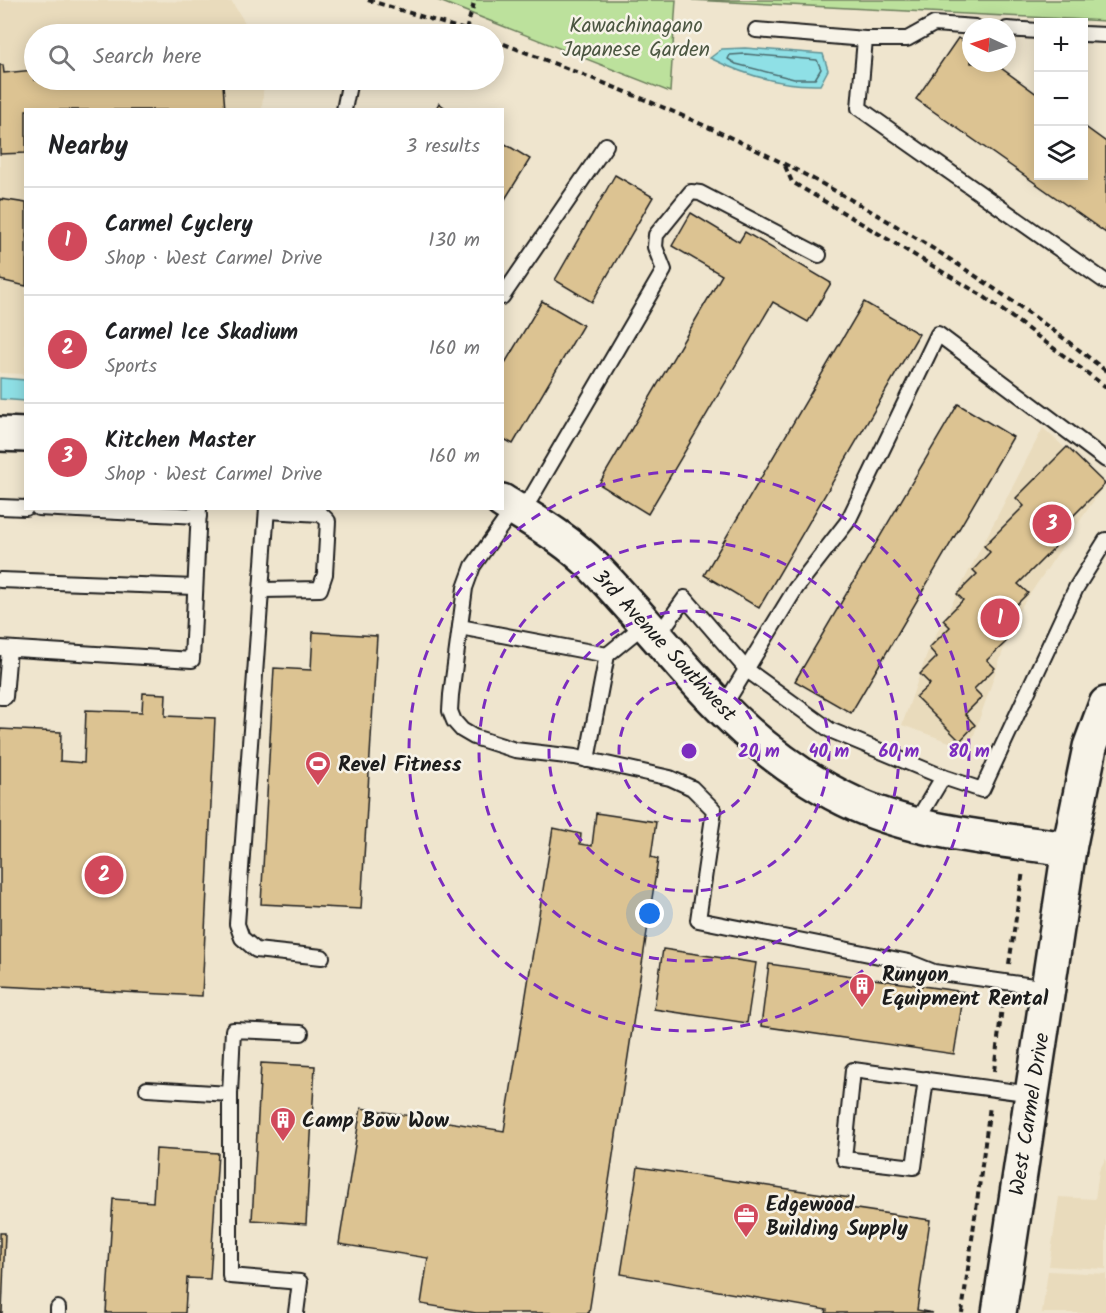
<!DOCTYPE html>
<html lang="en">
<head>
<meta charset="utf-8">
<style>
	body { margin:0; font-family:Kalam,sans-serif; background:#f2f2f2; color:#202124 }
	.controls { position:absolute; right:18px; top:18px; display:grid; overflow:hidden; border-radius:0px; box-shadow:0 3px 15px #0003 }
	.controls button { width:54px; height:54px; display:grid; place-items:center; padding:0; border:0; border-bottom:2px solid #e0e0e0; background:#fff; color:#202124; font:30px sans-serif }
	.compass { position:absolute; left:962px; top:18px; width:54px; height:54px; border-radius:50%; background:#fff; box-shadow:0 3px 15px #0003; rotate:274deg }
	.you { position:absolute; left:650px; top:914px; width:21px; height:21px; margin:-15px; border:4px solid #fff; border-radius:50%; background:#1a73e8; box-shadow:0 0 0 9px #1a73e833 }
	.badge { display:grid; place-items:center; width:39px; height:39px; border-radius:50%; background:#d1495b; color:#fff; font-size:20px; font-weight:700 }
	.pin { position:absolute; translate:-50% -50%; border:3px solid #fff; box-shadow:0 2px 6px #0006 }
	.list { margin:0; padding:0; list-style:none }
	h2 { display:flex; justify-content:space-between; align-items:center; height:78px; margin:0; padding:0 24px; font-size:26px }
	h2 small { font-size:20px; font-weight:400; color:#757577 }
	.list li { display:grid; grid-template-columns:39px 1fr auto; gap:18px; align-items:center; box-sizing:border-box; height:108px; padding:0 24px; border-top:2px solid #e0e0e0 }
	.list b { display:block; font-size:22px; white-space:nowrap }
	.list p { margin:0; font-size:20px; white-space:nowrap; color:#757577 }
	.list em { font-size:20px; font-style:normal; color:#757577 }
	.icon { flex:none; width:33px; height:33px; fill:none; stroke:currentColor; stroke-width:2; stroke-linecap:round; stroke-linejoin:round }
	.map { position:relative; flex:none; width:1106px; height:1313px; overflow:hidden }
	.search { position:absolute; background:#fff; box-shadow:0 3px 15px #0003; left:24px; top:24px; width:480px; height:66px; display:flex; align-items:center; gap:15px; box-sizing:border-box; padding:0 21px; border-radius:33px; color:#757577; font-size:22px }
	.panel { position:absolute; background:#fff; box-shadow:0 3px 15px #0003; left:24px; top:108px; width:480px; height:402px; border-radius:0px }
	.map>svg:first-child { display:block }
</style>
</head>
<body>
<div class="map">
<svg width="1106" height="1313" viewBox="0 0 1106 1313">
	<rect width="100%" height="100%" fill="#efe5ce"/>
	<filter id="ink" filterUnits="userSpaceOnUse"><feTurbulence type="fractalNoise" baseFrequency=".0167" numOctaves="2"/><feDisplacementMap in="SourceGraphic" scale="12" xChannelSelector="R" yChannelSelector="G"/><feConvolveMatrix kernelMatrix="1 2 1 2 8 2 1 2 1" color-interpolation-filters="sRGB"/></filter>
	<g filter="url(#ink)">
		<g fill="#e9dbbc">
			<polygon points="0,0 232,2 252,34 34,34 34,80 264,80 262,109 26,110 25,374 0,373"/>
			<polygon points="1043,428 1105,484 1015,616 969,749 902,725 929,648"/>
			<polygon points="1106,1158 1106,1269 1049,1266 1059,1197 1095,1199 1099,1171"/>
			<polygon points="1048,1271 1106,1274 1106,1313 1042,1313"/>
		</g>
		<g fill="#bce19c" stroke="#6c7e5c" stroke-width="1.5">
			<polygon points="437,0 676,0 670,92"/>
			<polygon points="692,0 1106,0 1106,21"/>
		</g>
		<g fill="#8fe0e6" stroke="#619295" stroke-width="1.5">
			<path d="M 745,48 L 823,54 L 828,70 L 820,85 C 782,86 744,75 710,58 L 722,49 Z"/>
			<polygon points="0,378 25,380 25,401 0,399"/>
		</g>
		<g fill="none" stroke-linecap="round" stroke-linejoin="round">
			<polygon stroke="#4a6a6d" stroke-width="1.5" points="745,54 817,60 821,69 815,79 794,79 736,64 728,59 730,55"/>
		</g>
		<g fill="#dcc392" stroke="#1c1c1c" stroke-width="1.5">
			<polygon points="958,38 971,47 971,63 994,63 1038,95 1038,176 1084,176 1084,126 1106,142 1106,233 916,99"/>
			<polygon points="0,65 3,65 4,73 34,70 34,80 158,80 158,84 209,80 209,84 223,85 225,110 26,110 26,153 0,154"/>
			<polygon points="439,103 448,110 435,110"/>
			<polygon points="502,142 530,159 502,204"/>
			<polygon points="615,175 653,197 592,302 555,280"/>
			<polygon points="0,199 26,203 26,286 0,280"/>
			<polygon points="691,213 739,242 745,232 831,283 808,322 773,302 648,514 599,484 722,275 672,246"/>
			<polygon points="542,301 583,325 513,444 502,438 502,368"/>
			<polygon points="864,302 919,334 759,608 704,575"/>
			<polygon points="958,404 1013,437 851,713 795,681"/>
			<polygon points="1067,447 1105,484 1049,540 1055,547 1018,584 1028,593 1010,611 1015,616 998,633 1006,642 987,660 995,668 974,689 982,697 965,714 975,725 960,741 916,697 930,684 920,674 937,657 929,648 950,627 943,620 963,600 957,594 977,574 973,570 990,552 984,546 1024,506 1016,498"/>
			<polygon points="313,632 377,636 361,909 261,904 274,668 311,670"/>
			<polygon points="143,693 166,694 165,716 215,718 202,996 0,986 0,729 61,732 60,761 84,763 86,710 142,712"/>
			<polygon points="596,813 656,822 651,857 658,859 589,1313 476,1313 421,1304 428,1258 339,1244 361,1108 504,1131 553,828 581,834 580,844 592,846"/>
			<polygon points="663,949 756,963 747,1023 654,1009"/>
			<polygon points="769,964 964,992 954,1054 761,1026"/>
			<polygon points="261,1063 315,1066 306,1224 252,1220"/>
			<polygon points="156,1149 218,1153 210,1279 187,1278 185,1313 106,1313 113,1199 153,1202"/>
			<polygon points="638,1167 850,1198 850,1208 930,1220 917,1310 933,1313 826,1313 827,1310 621,1274"/>
			<polygon points="0,1233 5,1233 2,1313 0,1313"/>
		</g>
		<g fill="none" stroke-linecap="round" stroke-linejoin="round">
			<defs>
				<g id="lane">
					<polyline points="1007,29 1038,31"/>
					<polyline points="756,30 865,39 859,108 1106,282"/>
					<polyline points="1084,34 1106,35"/>
					<polyline points="865,39 907,39 934,24 975,27"/>
					<polyline points="344,110 350,80"/>
					<polyline points="819,255 700,193 691,192 656,235 655,247 664,270 531,498 514,508 473,566 465,588 451,695 450,711 454,721 462,730 474,737 515,750 575,757 670,778 692,788 714,810 698,920 909,962 934,972 1048,988"/>
					<polyline points="502,297 606,145"/>
					<polyline points="0,507 26,508"/>
					<polyline points="38,508 199,516"/>
					<polyline points="267,508 237,924 242,938 256,950 322,957"/>
					<polyline points="0,580 195,587"/>
					<polyline points="262,590 320,589 325,574 328,521 321,514 267,511"/>
					<polyline points="460,627 607,655 587,760"/>
					<polyline points="657,637 685,598 747,670 830,730 943,777"/>
					<polyline points="0,648 192,660 199,508"/>
					<polyline points="607,655 644,625"/>
					<polyline points="0,697 5,697 9,649"/>
					<polyline points="722,709 796,588 848,521 938,334 1106,460"/>
					<polyline points="915,824 943,777 982,790 1076,588 1106,540"/>
					<polyline points="926,1079 914,1167 844,1159 853,1070 1032,1094"/>
					<polyline points="147,1089 230,1094 230,1276 300,1282 296,1313"/>
					<polyline points="230,1094 233,1030 301,1033"/>
					<polyline points="58,1313 58,1308"/>
				</g>
				<g id="secondary">
					<polyline points="0,434 26,435"/>
					<path d="M 502,501 C 534,521 568,540 594,567 C 681,657 738,751 857,805 C 923,834 999,839 1069,849"/>
					<polyline points="999,1313 1069,849 1090,747 1106,704"/>
				</g>
			</defs>
			<use href="#lane" stroke="#1c1c1c" stroke-width="18"/>
			<use href="#secondary" stroke="#1c1c1c" stroke-width="38"/>
			<g stroke="#1c1c1c" stroke-width="4" stroke-dasharray="6 4.5" stroke-linecap="butt">
				<polyline points="368,0 478,34"/>
				<polyline points="466,30 475,0"/>
				<path d="M 494,40 C 560,66 627,91 692,120 C 839,185 980,271 1106,371"/>
				<polyline points="785,166 792,182 983,296 1106,387"/>
				<polyline points="1009,964 1023,871"/>
				<polyline points="994,1071 1003,999"/>
				<polyline points="962,1313 990,1106"/>
			</g>
			<use href="#lane" stroke="#f7f3e8" stroke-width="14"/>
			<use href="#secondary" stroke="#f7f3e8" stroke-width="33"/>
		</g>
	</g>
	<g fill="none" stroke="#7b2cbf" stroke-width="3" stroke-dasharray="10 8">
		<circle cx="689" cy="751" r="70"/>
		<circle cx="689" cy="751" r="140"/>
		<circle cx="689" cy="751" r="210"/>
		<circle cx="689" cy="751" r="280"/>
	</g>
	<defs>
		<symbol id="stadium-pin" viewBox="-11 -11 22 30"><path d="M0 17L-7.5 6A9.5 9.5 0 1 1 7.5 6Z" fill="#d1495b" stroke="#f7f3e8"/><path d="M0-5a6.5 5 0 1 0 0 10a6.5 5 0 1 0 0-10ZM-3.5-1.8h7v3.6h-7Z" fill="#fff"/></symbol>
		<symbol id="building-pin" viewBox="-11 -11 22 30"><path d="M0 17L-7.5 6A9.5 9.5 0 1 1 7.5 6Z" fill="#d1495b" stroke="#f7f3e8"/><path d="M-4-6H4V6H1V3H-1V6H-4ZM-2.5-4.3h1.7v1.8h-1.7ZM.8-4.3h1.7v1.8H.8ZM-2.5-1h1.7V.8h-1.7ZM.8-1h1.7V.8H.8Z" fill="#fff"/></symbol>
		<symbol id="office-pin" viewBox="-11 -11 22 30"><path d="M0 17L-7.5 6A9.5 9.5 0 1 1 7.5 6Z" fill="#d1495b" stroke="#f7f3e8"/><path d="M-6-3h4V-5.5h4V-3h4V5H-6ZM-1-4.5V-3h2v-1.5ZM-6 0V1H6V0Z" fill="#fff"/></symbol>
	</defs>
	<g fill-rule="evenodd">
		<use href="#stadium-pin" x="303" y="749" width="30" height="40"/>
		<use href="#building-pin" x="847" y="971" width="30" height="40"/>
		<use href="#building-pin" x="268" y="1105" width="30" height="40"/>
		<use href="#office-pin" x="731" y="1201" width="30" height="40"/>
	</g>
	<g text-anchor="middle" stroke-width="5" stroke-linejoin="round" paint-order="stroke">
		<g font-size="21" fill="#4c5742" stroke="#f7f3e8">
			<text x="636" y="32">Kawachinagano<tspan x="636" dy="24">Japanese Garden</tspan></text>
		</g>
		<g font-size="21" fill="#1c1c1c" stroke="#f7f3e8">
			<text transform="translate(665 645) rotate(47)" y="7">3rd Avenue Southwest</text>
			<text transform="translate(1029 1114) rotate(-81)" y="7">West Carmel Drive</text>
		</g>
		<g font-size="21" font-weight="bold" fill="#1c1c1c" stroke="#f7f3e8" text-anchor="start">
			<text x="338" y="771">Revel Fitness</text>
			<text x="882" y="981">Runyon<tspan x="882" dy="24">Equipment Rental</tspan></text>
			<text x="302" y="1127">Camp Bow Wow</text>
			<text x="766" y="1211">Edgewood<tspan x="766" dy="24">Building Supply</tspan></text>
		</g>
	</g>
	<circle cx="689" cy="751" r="9" fill="#7b2cbf" stroke="#f7f3e8" stroke-width="3"/>
	<g font-size="18" text-anchor="middle" font-weight="bold" fill="#7b2cbf" stroke="#f7f3e8" stroke-width="5" stroke-linejoin="round" paint-order="stroke">
		<text x="759" y="757">20 m</text>
		<text x="829" y="757">40 m</text>
		<text x="899" y="757">60 m</text>
		<text x="969" y="757">80 m</text>
	</g>
</svg>
<div class="controls">
<button>+</button>
<button>−</button>
<button><svg class="icon" aria-label="layers" viewBox="0 0 24 24"><path d="M12 4l9 5-9 5-9-5zM3 14l9 5 9-5"/></svg></button>
</div>
<svg class="compass" viewBox="-18 -18 36 36"><path d="M0-13l5 13h-10z" fill="#e53935"/><path d="M0 13l5-13h-10z" fill="#757577"/></svg>
<div class="you"></div>
<div class="pin badge" style="left:1000px;top:618px">1</div>
<div class="pin badge" style="left:104px;top:875px">2</div>
<div class="pin badge" style="left:1052px;top:524px">3</div>
<div class="search"><svg class="icon" aria-label="search" viewBox="0 0 24 24"><circle cx="10" cy="10" r="6"/><path d="M15 15l6 6"/></svg>Search here</div>
<section class="panel">
<h2>Nearby<small>3 results</small></h2>
<ul class="list">
<li><span class="badge">1</span><div><b>Carmel Cyclery</b><p>Shop · West Carmel Drive</p></div><em>130 m</em></li>
<li><span class="badge">2</span><div><b>Carmel Ice Skadium</b><p>Sports</p></div><em>160 m</em></li>
<li><span class="badge">3</span><div><b>Kitchen Master</b><p>Shop · West Carmel Drive</p></div><em>160 m</em></li>
</ul>
</section>
</div>
</body>
</html>
